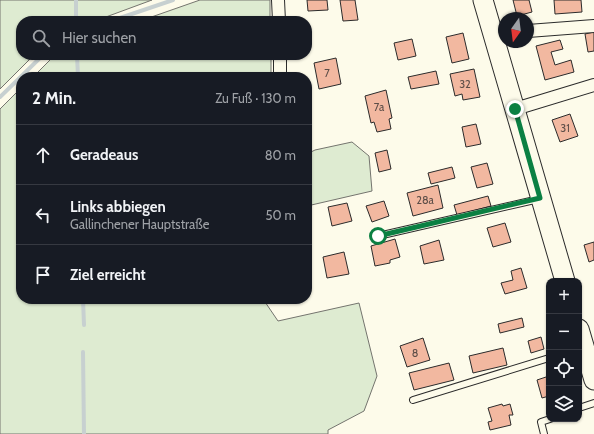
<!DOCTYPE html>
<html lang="de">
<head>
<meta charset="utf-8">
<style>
	body { margin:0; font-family:Cabin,sans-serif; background:#242831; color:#f1f3f6 }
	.controls { position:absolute; right:12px; bottom:12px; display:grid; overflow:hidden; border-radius:8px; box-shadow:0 1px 3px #0004 }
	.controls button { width:36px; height:36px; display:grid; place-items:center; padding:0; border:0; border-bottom:1px solid #363941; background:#171b24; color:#f1f3f6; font:20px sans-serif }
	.compass { position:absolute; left:498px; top:12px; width:36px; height:36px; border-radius:50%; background:#171b24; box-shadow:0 1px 3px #0004; rotate:194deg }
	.stop { position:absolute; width:12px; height:12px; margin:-9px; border:3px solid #0b8043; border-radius:50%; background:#fff }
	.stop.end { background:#0b8043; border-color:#fff; box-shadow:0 1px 4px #0008 }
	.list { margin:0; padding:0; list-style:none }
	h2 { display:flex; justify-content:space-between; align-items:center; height:52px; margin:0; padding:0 16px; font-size:17px }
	h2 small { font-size:13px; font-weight:400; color:#9ea1a6 }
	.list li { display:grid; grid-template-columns:26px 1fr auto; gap:12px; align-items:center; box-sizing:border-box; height:60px; padding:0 16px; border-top:1px solid #363941 }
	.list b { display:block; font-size:15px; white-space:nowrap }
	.list p { margin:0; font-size:13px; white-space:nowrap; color:#9ea1a6 }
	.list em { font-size:13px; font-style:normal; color:#9ea1a6 }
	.icon { flex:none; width:22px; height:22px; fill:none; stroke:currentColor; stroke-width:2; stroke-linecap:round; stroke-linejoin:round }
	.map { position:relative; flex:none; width:594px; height:434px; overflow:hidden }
	.search { position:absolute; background:#171b24; box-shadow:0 1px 3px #0004; left:16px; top:16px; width:296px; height:44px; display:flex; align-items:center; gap:10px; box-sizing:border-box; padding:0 14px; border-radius:16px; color:#9ea1a6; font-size:15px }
	.panel { position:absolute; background:#171b24; box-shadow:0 1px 3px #0004; left:16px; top:72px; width:296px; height:232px; border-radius:16px }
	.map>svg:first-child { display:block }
</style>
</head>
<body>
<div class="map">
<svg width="594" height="434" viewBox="0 0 594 434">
	<rect width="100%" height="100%" fill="#fdfbea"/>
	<g fill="#deebd1" stroke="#74746e">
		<polygon points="0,0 152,0 95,21 21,21 21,55 34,55 0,89"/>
		<polygon points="200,0 270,0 270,21 140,21"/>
		<polygon points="55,55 271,55 271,77 33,77"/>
		<polygon points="21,88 21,299 263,299 278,321 359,303 377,376 364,411 328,430 328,434 0,434 0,109"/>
		<polygon points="352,142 369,156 372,191 307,206 307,154 315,150"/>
	</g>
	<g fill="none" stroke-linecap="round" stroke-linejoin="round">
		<g stroke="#c7d0d0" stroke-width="4">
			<polyline points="76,0 76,21"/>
			<polyline points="111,21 173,0"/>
			<polyline points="77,55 78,77"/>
			<polyline points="0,97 43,55"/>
			<polyline points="83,299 84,325"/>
			<polyline points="83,352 84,434"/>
		</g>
	</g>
	<g fill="#f2b8a0" stroke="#2b2b2b">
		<polygon points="307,0 327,0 328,10 308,11"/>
		<polygon points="340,0 355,0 358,20 343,21"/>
		<polygon points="513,0 529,0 532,12 517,16"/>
		<polygon points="554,0 581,0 582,12 555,14"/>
		<polygon points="594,32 594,51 588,52 585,34"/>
		<polygon points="463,33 469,59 452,63 446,37"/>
		<polygon points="412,39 416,56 398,60 394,43"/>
		<polygon points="560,40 563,49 551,52 555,65 571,60 574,72 545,80 536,46"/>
		<polygon points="336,58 341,84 319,89 314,63"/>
		<polygon points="474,69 480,97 463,100 462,94 455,96 450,74"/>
		<polygon points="436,71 439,84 411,89 408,77"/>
		<polygon points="386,90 392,118 389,119 391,129 377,132 374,122 371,123 365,96"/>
		<polygon points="570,114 578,136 560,142 552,120"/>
		<polygon points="476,124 481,144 466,147 462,127"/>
		<polygon points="387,150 391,169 379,172 375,153"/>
		<polygon points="487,163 493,184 477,188 471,167"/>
		<polygon points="452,167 455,178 431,184 428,173"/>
		<polygon points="438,185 443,208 413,216 407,193"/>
		<polygon points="488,196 491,206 457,215 454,205"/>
		<polygon points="384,201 389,216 372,222 366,206"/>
		<polygon points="347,203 352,221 332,226 328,207"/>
		<polygon points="505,223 511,242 493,247 487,228"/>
		<polygon points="395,239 400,257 390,260 390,263 375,266 371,246"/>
		<polygon points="439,240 444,260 424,264 420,246"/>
		<polygon points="594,242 594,260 589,262 584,245"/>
		<polygon points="344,252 349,274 327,278 323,257"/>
		<polygon points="521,268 527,288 505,294 501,283 513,280 511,271"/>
		<polygon points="522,318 524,327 500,333 498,324"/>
		<polygon points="541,337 544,349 531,353 528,341"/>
		<polygon points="423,338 430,360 407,367 400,346"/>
		<polygon points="503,348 507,365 473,373 469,356"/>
		<polygon points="449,363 454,380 414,390 409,373"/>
		<polygon points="549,376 549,396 542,398 537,380"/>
		<polygon points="502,404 503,406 510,404 513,415 509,415 511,425 490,430 488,422 492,421 488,408"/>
	</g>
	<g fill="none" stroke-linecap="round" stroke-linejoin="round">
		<defs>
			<g id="service">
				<polyline points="378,236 539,199"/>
				<polyline points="413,400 549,358"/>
				<polyline points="579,408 594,403"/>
				<polyline points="544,434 541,422 550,419"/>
			</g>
			<g id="minor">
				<polyline points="278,0 279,21"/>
				<polyline points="528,31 594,26"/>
				<polyline points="280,55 280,77"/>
				<polyline points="515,109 594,85"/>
			</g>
			<g id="primary">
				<polyline points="483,0 565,281"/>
				<polyline points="579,329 594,380"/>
			</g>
		</defs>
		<use href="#service" stroke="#2b2b2b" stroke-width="8"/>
		<use href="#minor" stroke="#2b2b2b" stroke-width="14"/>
		<use href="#primary" stroke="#2b2b2b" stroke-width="21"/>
		<use href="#service" stroke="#fdfbea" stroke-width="6"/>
		<use href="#minor" stroke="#fdfbea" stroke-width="12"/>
		<use href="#primary" stroke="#fdfbea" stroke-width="19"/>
	</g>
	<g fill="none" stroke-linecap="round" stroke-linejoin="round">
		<polyline stroke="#0b8043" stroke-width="5" points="378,236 540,198 515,109"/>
	</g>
	<g text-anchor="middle" stroke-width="3" stroke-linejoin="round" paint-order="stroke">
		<g font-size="11" fill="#5d4e48">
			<text x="327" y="77">7</text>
			<text x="465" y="88">32</text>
			<text x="379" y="111">7a</text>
			<text x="565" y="132">31</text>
			<text x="425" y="204">28a</text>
			<text x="415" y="357">8</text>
		</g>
	</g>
</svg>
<div class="controls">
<button>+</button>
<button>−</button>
<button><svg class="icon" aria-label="locate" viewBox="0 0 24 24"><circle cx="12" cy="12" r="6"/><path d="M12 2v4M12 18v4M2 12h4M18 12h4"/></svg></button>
<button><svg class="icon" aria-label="layers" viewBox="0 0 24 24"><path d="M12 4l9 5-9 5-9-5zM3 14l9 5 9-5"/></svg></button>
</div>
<svg class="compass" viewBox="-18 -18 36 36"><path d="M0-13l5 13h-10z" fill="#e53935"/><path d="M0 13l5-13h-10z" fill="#9ea1a6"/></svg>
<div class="stop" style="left:378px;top:236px"></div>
<div class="stop end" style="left:515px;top:109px"></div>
<div class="search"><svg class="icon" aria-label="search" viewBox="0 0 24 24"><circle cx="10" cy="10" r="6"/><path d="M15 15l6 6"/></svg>Hier suchen</div>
<section class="panel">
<h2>2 Min.<small>Zu Fuß · 130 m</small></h2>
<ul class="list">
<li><svg class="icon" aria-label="ahead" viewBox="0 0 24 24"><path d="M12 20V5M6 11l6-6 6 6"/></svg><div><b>Geradeaus</b></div><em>80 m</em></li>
<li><svg class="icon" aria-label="left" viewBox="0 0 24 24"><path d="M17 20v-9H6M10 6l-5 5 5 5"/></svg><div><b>Links abbiegen</b><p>Gallinchener Hauptstraße</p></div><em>50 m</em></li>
<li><svg class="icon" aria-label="arrive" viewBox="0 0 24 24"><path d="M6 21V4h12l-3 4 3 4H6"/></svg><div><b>Ziel erreicht</b></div></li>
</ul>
</section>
</div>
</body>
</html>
